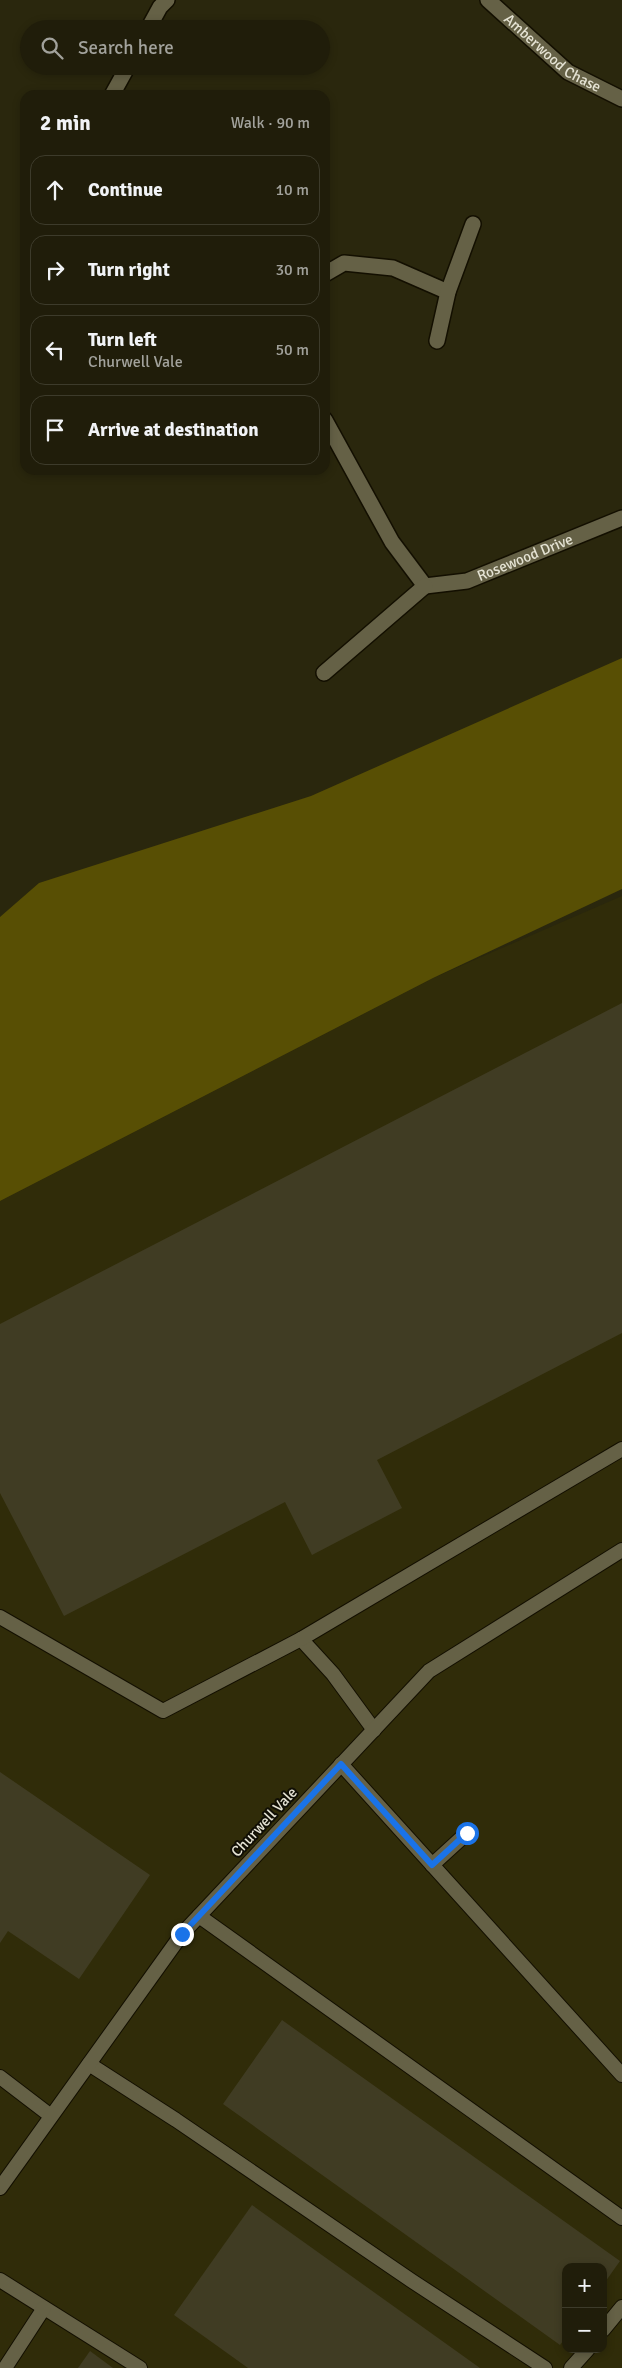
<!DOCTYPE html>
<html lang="en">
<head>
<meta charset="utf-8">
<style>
	body { margin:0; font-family:Signika,sans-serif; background:#282613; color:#f1f3f6 }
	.controls { position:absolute; right:15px; bottom:15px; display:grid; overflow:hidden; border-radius:10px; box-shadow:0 2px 8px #0003 }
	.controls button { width:45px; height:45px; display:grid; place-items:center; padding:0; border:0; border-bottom:1px solid #3d3b2b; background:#201d0a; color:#f1f3f6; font:25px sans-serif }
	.stop { position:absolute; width:15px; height:15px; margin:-11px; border:4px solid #1a73e8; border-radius:50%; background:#fff }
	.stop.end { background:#1a73e8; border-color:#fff; box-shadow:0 1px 5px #0008 }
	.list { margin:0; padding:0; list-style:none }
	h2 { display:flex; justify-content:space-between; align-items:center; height:65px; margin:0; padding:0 20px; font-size:21px }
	h2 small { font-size:16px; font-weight:400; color:#a2a29c }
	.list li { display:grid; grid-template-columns:32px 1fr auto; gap:15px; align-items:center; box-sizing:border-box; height:70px; margin:0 10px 10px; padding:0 10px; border:1px solid #3d3b2b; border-radius:15px }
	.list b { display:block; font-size:19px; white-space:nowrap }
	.list p { margin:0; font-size:16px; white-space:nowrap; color:#a2a29c }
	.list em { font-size:16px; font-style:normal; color:#a2a29c }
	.icon { flex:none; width:28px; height:28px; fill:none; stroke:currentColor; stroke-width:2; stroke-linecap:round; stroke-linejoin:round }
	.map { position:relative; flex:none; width:622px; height:2368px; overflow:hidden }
	.search { position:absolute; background:#201d0a; box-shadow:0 2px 8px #0003; left:20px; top:20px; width:310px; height:55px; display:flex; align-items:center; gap:12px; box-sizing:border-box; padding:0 18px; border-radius:28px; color:#a2a29c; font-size:19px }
	.panel { position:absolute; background:#201d0a; box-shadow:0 2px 8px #0003; left:20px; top:90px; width:310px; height:385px; border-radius:15px }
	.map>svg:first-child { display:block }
</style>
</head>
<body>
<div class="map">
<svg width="622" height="2368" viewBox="0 0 622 2368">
	<rect width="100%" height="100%" fill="#2a270d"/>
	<path fill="#302c09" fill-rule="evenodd" d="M 622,896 L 622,2368 L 0,2368 L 0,1201 L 433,978 ZM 566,2267 L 603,2267 L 603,2349 L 566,2349 Z"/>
	<polygon fill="#584f04" points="622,658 622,889 433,978 0,1201 0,917 39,883 311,796"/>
	<g fill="#403c23">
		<polygon points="622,1003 622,1333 377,1460 402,1508 312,1555 285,1502 64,1616 0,1493 0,1324"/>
		<polygon points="0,1772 150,1875 79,1979 8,1931 0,1943"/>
		<polygon points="282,2020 620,2261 603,2285 603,2267 566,2267 566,2337 560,2345 223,2104"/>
		<polygon points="252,2205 480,2368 248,2368 174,2315"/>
		<polygon points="90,2351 113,2368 78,2368"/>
	</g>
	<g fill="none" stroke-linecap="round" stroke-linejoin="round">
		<defs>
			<g id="lane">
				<polyline points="0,1617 163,1711 301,1639 333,1674 374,1730"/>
				<polyline points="301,1639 622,1449"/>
				<polyline points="341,1764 622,2075"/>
				<polyline points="432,1865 467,1833"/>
				<polyline points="199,1916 622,2218"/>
				<polyline points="89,2064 176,2120 412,2281 545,2368"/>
				<polyline points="0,2077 51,2116"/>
				<polyline points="0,2188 182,1934 429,1671 622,1550"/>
				<polyline points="0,2280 140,2368"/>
				<polyline points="603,2330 622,2307"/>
				<polyline points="5,2368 44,2308"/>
				<polyline points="571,2368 588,2349"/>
			</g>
			<g id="street">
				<path id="s1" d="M 488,0 L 568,72 L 622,99"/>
				<polyline points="148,29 160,7 167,0"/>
				<polyline points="112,95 128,66"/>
				<polyline points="325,274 344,263 393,268 448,292"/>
				<polyline points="437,341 448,292 473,224"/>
				<path id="s2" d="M 325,420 L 392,542 L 425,586 L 467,581 L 622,518"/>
				<polyline points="324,673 425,586"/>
			</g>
		</defs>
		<use href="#lane" stroke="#130f00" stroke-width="16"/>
		<use href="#street" stroke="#130f00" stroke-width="18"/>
		<use href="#lane" stroke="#656146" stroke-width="14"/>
		<use href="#street" stroke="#656146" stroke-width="15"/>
	</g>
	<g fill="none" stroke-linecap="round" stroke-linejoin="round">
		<polyline stroke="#1a73e8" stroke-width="6" points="182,1934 341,1764 432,1865 467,1833"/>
	</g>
	<g text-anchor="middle" stroke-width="4" stroke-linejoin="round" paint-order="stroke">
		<g font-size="15" fill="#e5e3d4" stroke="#110f05">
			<text dy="5" stroke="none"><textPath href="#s1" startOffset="84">Amberwood Chase</textPath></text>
			<text dy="5" stroke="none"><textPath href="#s2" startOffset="299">Rosewood Drive</textPath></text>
			<text transform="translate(264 1822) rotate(-47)" y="5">Churwell Vale</text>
		</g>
	</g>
</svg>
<div class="controls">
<button>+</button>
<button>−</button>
</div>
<div class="stop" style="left:467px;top:1833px"></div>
<div class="stop end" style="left:182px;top:1934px"></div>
<div class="search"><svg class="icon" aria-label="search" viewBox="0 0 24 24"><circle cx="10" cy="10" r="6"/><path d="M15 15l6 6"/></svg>Search here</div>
<section class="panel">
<h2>2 min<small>Walk · 90 m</small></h2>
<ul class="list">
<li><svg class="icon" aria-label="ahead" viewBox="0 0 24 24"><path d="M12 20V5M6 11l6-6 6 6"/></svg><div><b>Continue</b></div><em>10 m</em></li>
<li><svg class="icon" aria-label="right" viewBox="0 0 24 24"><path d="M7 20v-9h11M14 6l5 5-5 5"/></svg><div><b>Turn right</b></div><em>30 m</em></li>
<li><svg class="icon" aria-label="left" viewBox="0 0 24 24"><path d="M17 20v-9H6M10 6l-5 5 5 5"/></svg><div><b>Turn left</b><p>Churwell Vale</p></div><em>50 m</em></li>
<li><svg class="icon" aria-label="arrive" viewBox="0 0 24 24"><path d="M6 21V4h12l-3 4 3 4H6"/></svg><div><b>Arrive at destination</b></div></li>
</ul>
</section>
</div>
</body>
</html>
